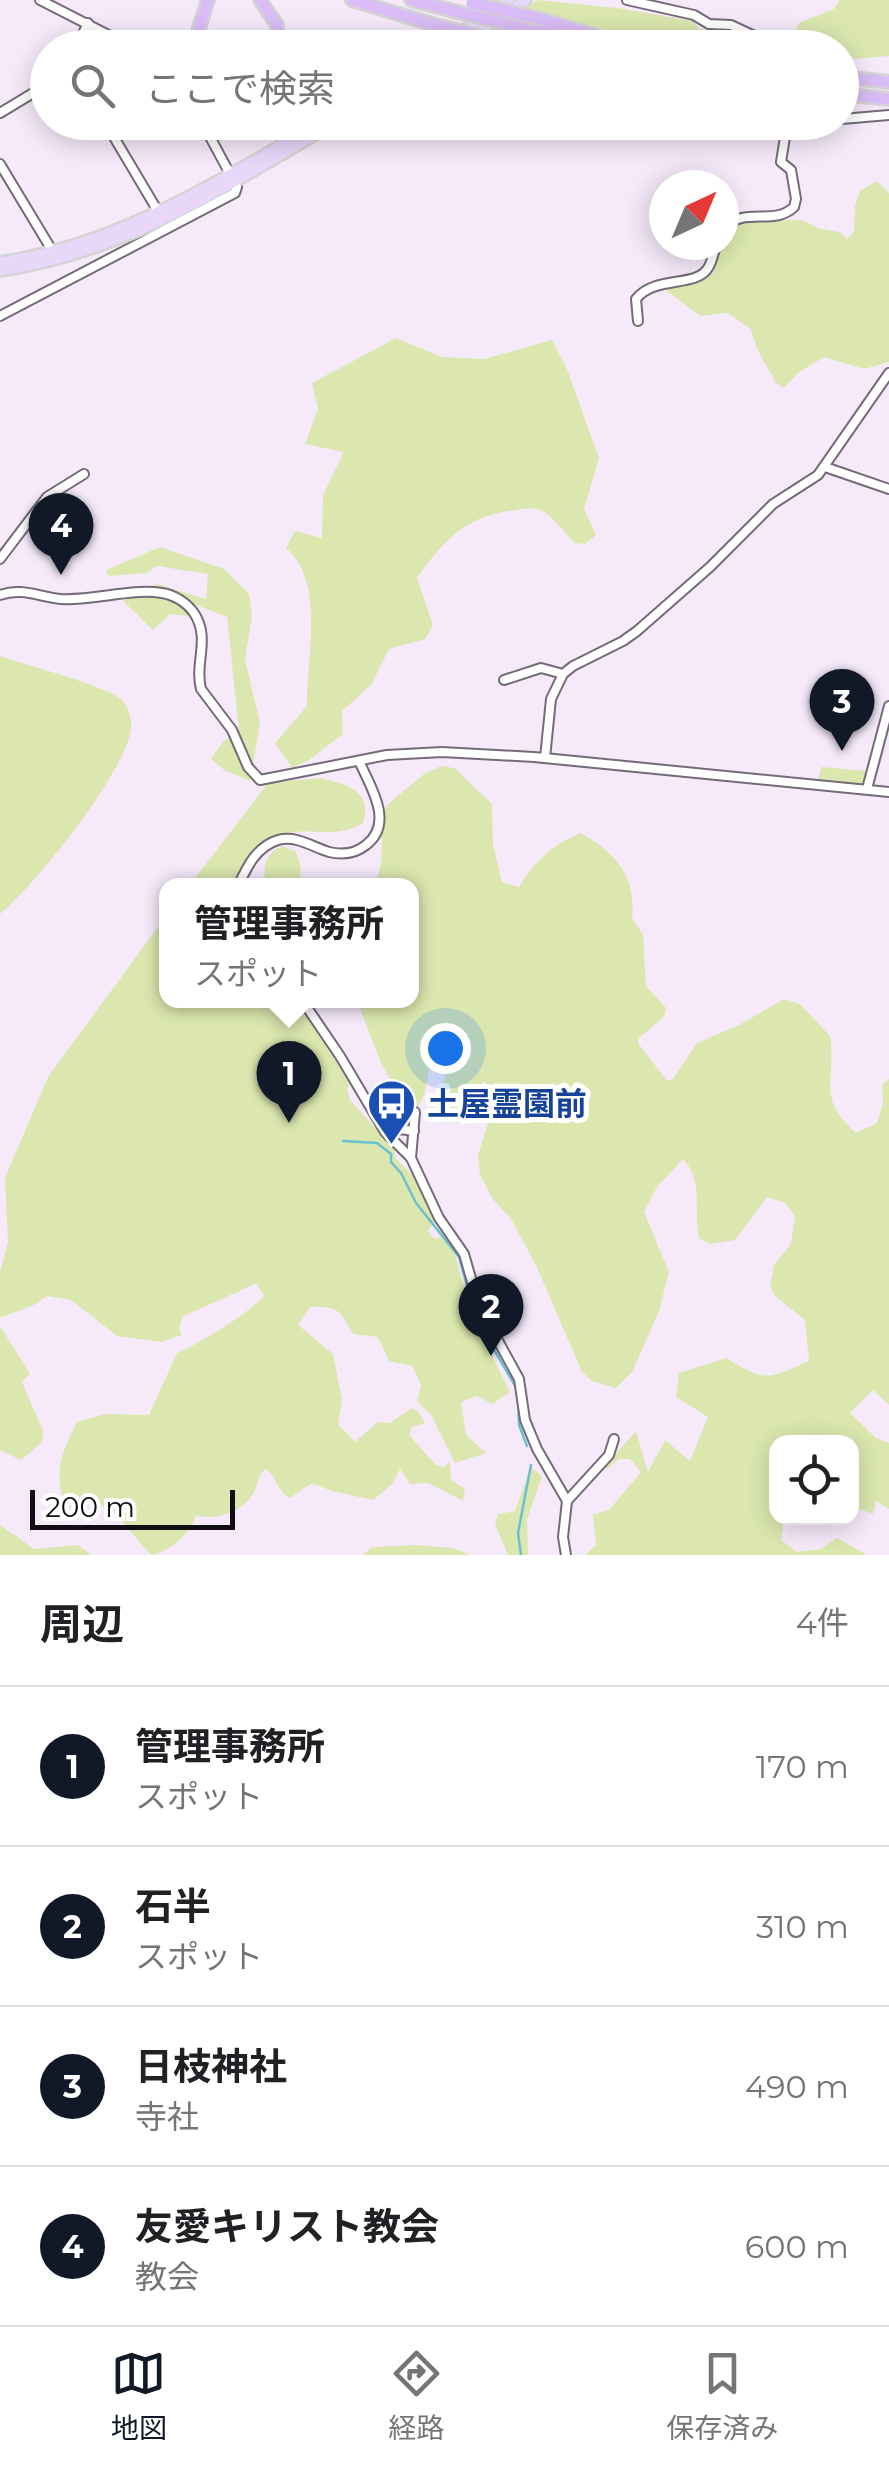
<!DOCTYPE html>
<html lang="ja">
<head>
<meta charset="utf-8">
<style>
	body { margin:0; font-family:Montserrat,"Noto Sans JP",sans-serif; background:#f6f6f6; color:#202124 }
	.controls { position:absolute; right:30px; bottom:30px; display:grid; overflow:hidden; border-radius:20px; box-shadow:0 5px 25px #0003 }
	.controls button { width:90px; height:90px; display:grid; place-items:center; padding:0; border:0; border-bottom:2px solid #e0e0e0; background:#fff; color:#202124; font:50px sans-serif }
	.compass { position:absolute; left:649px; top:170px; width:90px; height:90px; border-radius:50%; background:#fff; box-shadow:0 5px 25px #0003; rotate:44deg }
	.scale { position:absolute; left:30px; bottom:25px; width:205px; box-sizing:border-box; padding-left:10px; border:5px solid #110e13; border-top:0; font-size:28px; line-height:35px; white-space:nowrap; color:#110e13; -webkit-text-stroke:8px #fff; paint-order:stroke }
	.you { position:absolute; left:445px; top:1048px; width:35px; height:35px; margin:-25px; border:8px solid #fff; border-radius:50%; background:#1a73e8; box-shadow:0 0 0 15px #1a73e833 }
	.badge { display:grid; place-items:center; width:65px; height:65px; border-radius:50%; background:#111827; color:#fff; font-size:32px; font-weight:700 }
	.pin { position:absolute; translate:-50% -82px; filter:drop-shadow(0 2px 5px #0008) }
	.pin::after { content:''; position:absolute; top:52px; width:35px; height:30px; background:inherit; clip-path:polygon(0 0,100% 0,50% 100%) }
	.popup { position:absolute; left:159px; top:878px; width:260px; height:130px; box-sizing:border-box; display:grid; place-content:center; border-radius:20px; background:#fff; filter:drop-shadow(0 2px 8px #0005); font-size:32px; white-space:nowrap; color:#757577 }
	.popup b { font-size:38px; color:#202124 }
	.popup::after { content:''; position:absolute; left:50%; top:100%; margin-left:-20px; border:20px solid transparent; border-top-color:#fff }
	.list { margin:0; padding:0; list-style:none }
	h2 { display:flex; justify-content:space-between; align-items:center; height:130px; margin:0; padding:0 40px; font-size:42px }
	h2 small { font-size:32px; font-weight:400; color:#757577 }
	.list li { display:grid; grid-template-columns:65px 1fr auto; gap:30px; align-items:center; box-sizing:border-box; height:160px; padding:0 40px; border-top:2px solid #e0e0e0 }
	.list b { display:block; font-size:38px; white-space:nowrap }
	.list p { margin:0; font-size:32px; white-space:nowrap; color:#757577 }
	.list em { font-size:32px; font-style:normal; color:#757577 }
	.icon { flex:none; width:55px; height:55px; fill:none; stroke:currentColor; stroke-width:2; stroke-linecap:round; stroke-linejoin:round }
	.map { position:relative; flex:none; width:889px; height:1555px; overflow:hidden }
	.search { position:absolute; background:#fff; box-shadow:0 5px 25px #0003; left:30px; right:30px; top:30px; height:110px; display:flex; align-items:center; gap:25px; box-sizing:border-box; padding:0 35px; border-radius:55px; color:#757577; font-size:38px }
	.sheet { height:770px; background:#fff }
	nav { display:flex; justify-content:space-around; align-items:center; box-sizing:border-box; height:140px; border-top:2px solid #e0e0e0; background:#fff; font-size:28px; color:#757577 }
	nav a { display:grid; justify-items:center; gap:5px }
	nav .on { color:#111827 }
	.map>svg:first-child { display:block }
</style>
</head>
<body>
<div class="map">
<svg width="889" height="1555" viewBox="0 0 889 1555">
	<rect width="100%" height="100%" fill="#f6eafa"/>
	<g fill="#dbe7af">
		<path d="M 537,0 L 618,8 L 693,21 L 699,29 L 714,30 L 739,47 C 666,48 596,28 527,8 Z"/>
		<polygon points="840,0 889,0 889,56 842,60 842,48 806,47 792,37 799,23 834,9"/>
		<polygon points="877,181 889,193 889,362 864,369 824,357 799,372 784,388 776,383 757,349 751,329 727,313 700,316 662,287 700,281 714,272 721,245 724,245 724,234 745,221 802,220 820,229 839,232 847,239 854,232 855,206 860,191"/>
		<path d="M 396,338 L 442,357 L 484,359 L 552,340 L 567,369 L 599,458 L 584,509 L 596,535 L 585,544 L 574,543 C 564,532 554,517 540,510 C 531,506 520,510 509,511 C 464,517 442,543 417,578 L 433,625 L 425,639 L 389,649 L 371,685 L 342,711 L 343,734 L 309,760 L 292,768 L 275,743 L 307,706 C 306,659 326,582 286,548 L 295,531 L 322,538 L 323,495 L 344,452 L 305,444 L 318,409 L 312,383 Z"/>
		<polygon points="160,547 224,569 249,594 252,616 245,659 260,723 250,781 224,770 211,759 222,743 239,730 227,617 196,605 187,616 170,614 153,630 123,601 157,584 206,599 208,574 157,566 146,573 109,576 106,570"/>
		<path d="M 0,656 C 23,664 110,687 122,700 C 129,708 132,718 131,728 C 127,771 35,885 0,914 Z"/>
		<path d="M 441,766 L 454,768 L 492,804 L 493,845 L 502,882 L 519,887 C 534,862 553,844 581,833 C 616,853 637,877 632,919 L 643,934 L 646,986 L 666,1008 L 664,1017 L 639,1038 L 638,1043 L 667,1081 L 673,1079 L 697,1043 L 739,1025 L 784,999 L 800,1004 L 830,1036 C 837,1083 815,1096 856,1133 L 877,1123 L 883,1103 L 882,1085 L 889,1079 L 889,1405 L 873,1390 L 850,1413 L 876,1438 L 889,1443 L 889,1509 L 876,1501 L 873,1514 L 852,1506 L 852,1442 L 776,1442 L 776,1518 L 784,1518 L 781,1540 L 797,1552 L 821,1549 L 837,1538 L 867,1555 L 585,1555 L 596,1545 L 593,1515 L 609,1510 L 641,1472 L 630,1459 L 619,1459 L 607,1469 L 604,1467 L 636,1431 L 648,1472 L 665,1440 L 690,1461 L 708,1417 L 676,1397 L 679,1373 L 726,1358 C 766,1382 766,1380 809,1361 L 805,1320 L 776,1297 L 770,1286 L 774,1265 L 791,1244 L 795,1216 L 785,1203 L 767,1197 L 735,1240 L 710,1244 L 699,1238 C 693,1211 704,1181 683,1159 L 657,1187 L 644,1212 L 669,1272 L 659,1311 L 632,1372 L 616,1388 L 592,1381 L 582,1372 L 536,1265 L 511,1219 L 492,1198 L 480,1175 L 478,1155 L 497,1094 L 484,1081 L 460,1123 L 432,1119 L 427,1114 L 445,1078 L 451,1039 L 443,1032 C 422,1054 435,1087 415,1111 L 404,1103 L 381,1063 L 357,1001 L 412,1000 L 412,886 L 374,885 C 389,857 375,830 387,805 L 424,774 Z"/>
		<polygon points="821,767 868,771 867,781 862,785 818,780"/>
		<path d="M 321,778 C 347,785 373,790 363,823 C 329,844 298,818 267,844 C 257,854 251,873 244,885 L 189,886 L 268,783 Z"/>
		<path d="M 282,846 L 295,851 C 301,863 303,873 297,885 L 266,885 C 262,867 265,854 282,846 Z"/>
		<path d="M 166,916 L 166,1000 L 298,1001 L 350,1083 L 347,1089 L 350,1100 L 394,1149 L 395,1158 L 413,1175 L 438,1215 L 428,1231 L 434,1239 L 450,1236 L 470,1310 L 510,1392 L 492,1404 L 477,1396 L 461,1402 L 466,1435 L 486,1453 L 455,1463 L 431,1415 L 417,1402 L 421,1385 L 412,1366 L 389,1361 L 378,1337 L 353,1334 C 340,1310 338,1306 310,1307 L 298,1325 L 333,1354 L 342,1400 L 338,1424 L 355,1442 L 378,1422 L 390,1423 L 412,1408 L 417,1410 L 425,1423 L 412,1427 L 409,1435 L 435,1464 L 443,1467 L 450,1462 L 451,1480 L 465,1489 L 463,1501 L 428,1483 L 410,1484 L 400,1469 L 393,1483 L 373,1500 L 332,1491 L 312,1483 L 290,1498 C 276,1491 276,1474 265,1469 C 258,1477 258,1484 254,1492 C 244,1511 216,1522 196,1515 C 191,1533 170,1552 151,1555 C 140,1544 121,1518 112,1511 C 99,1502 78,1502 63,1499 C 54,1469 63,1450 77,1422 L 105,1414 L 149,1415 L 177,1353 C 199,1344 249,1313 264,1296 L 256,1283 C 232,1295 208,1305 183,1316 L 179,1328 L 182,1335 L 161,1342 L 117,1336 L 71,1300 L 47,1296 C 32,1309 18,1310 0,1318 L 0,1272 L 8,1242 L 5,1178 L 48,1077 Z"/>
		<polygon points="0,1326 30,1374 22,1382 43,1431 42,1442 21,1460 0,1450"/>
		<polygon points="531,1467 542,1476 527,1519 528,1555 508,1555 495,1524 498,1514 515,1511"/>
		<polygon points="0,1525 34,1549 78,1545 91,1555 0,1555"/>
		<polygon points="415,1545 453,1548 470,1555 363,1555 372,1547"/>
	</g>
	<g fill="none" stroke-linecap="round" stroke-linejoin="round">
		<g stroke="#6bc0d0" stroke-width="2.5">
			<polyline points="343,1141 377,1143 391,1154 391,1162 401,1173 416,1203 459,1257 476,1319 517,1389"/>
			<polyline points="518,1397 519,1425 527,1446"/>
			<polyline points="521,1555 518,1533 531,1465"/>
		</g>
		<defs>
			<g id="minor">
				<polyline points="40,0 134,48"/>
				<polyline points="627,0 694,15 709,24 731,25 780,48"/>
				<polyline points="76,48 88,23"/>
				<polyline points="0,113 48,84"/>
				<polyline points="842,119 889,115"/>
				<polyline points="105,122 159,213"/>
				<polyline points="0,164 53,252"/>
				<path d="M 724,227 C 745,207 774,226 794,207 L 796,199 L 791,170 L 781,162 L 785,137 L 779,122"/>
				<polyline points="0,316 235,193 237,187 202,122"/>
				<path d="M 638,321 L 636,299 C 655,275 696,288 708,268 C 712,262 714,252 716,245"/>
				<polyline points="825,467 889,489"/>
				<polyline points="0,559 47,497 84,474"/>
				<path d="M 0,595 C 21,587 40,597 61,599 C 94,601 130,588 162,593 C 175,595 187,603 194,613 C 211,639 194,663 201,689 L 232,730 L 248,767 L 260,780 L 387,755 L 442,752 L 534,757 L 889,792"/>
				<polyline points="504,680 541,668 563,674"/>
				<polyline points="545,758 551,699 563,674 573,666 623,641 637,631 710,567 773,504 818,475 889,373"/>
				<polyline points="867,789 889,706"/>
				<path d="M 238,886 C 247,867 256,847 278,840 C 297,835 312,847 329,852 C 342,855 355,854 366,845 C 395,823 370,786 359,761"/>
				<polyline points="302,1000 340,1056 385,1132 411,1158 439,1218 464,1254 479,1306 519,1379 525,1420 537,1449 567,1501 563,1537 566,1555"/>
				<polyline points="389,1136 400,1129 414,1131"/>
				<polyline points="411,1158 415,1112"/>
				<polyline points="567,1501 609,1455 614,1439"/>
			</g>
			<g id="major">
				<polyline points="441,46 509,0"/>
				<polyline points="458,46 526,0"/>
				<path d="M 0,262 C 120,244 218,181 321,122"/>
				<path d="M 0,271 C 128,252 227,186 337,122"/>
			</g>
			<g id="highway">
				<polyline points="260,0 277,25 277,48"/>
				<polyline points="352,0 432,24"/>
				<polyline points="411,0 458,12"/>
				<polyline points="537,18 637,48"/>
				<polyline points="527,29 606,44"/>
				<polyline points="506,43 531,48"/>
				<polyline points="201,48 199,28 208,0"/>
				<polyline points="326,48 361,38 425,41"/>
				<polyline points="842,77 889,82"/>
				<polyline points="842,94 889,99"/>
			</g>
		</defs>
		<use href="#minor" stroke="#756a78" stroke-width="12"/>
		<use href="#major" stroke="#d4d4d5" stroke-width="14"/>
		<use href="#highway" stroke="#d4d4d5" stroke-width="16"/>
		<use href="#minor" stroke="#fff" stroke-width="8"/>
		<use href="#major" stroke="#e9d7fa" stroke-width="9"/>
		<use href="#highway" stroke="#dabdf6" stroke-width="11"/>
		<defs>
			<g id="highway-bridge">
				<polyline points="472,3 537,18"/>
				<polyline points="458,12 527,29"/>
				<polyline points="432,24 506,43"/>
				<polyline points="425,41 467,48"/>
			</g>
		</defs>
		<use href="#highway-bridge" stroke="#d4d4d5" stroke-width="16" stroke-linecap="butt"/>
		<use href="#highway-bridge" stroke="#dabdf6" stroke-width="11"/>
	</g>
	<defs>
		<symbol id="bus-pin" viewBox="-11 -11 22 30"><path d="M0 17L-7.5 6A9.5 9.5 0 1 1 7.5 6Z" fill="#1a4fb4" stroke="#fff"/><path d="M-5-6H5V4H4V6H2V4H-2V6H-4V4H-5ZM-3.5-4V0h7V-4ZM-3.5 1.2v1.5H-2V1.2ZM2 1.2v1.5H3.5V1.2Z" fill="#fff"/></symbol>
	</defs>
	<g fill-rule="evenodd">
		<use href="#bus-pin" x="364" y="1076" width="55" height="75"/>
	</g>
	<g text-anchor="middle" stroke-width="10" stroke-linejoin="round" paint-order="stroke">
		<g font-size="32" font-weight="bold" fill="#164399" stroke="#fff" text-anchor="start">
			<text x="427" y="1115">土屋霊園前</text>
		</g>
	</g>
</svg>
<div class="controls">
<button><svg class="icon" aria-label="locate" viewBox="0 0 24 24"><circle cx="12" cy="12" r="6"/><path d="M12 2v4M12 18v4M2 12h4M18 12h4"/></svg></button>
</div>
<svg class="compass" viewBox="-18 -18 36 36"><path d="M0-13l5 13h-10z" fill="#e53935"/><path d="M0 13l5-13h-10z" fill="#757577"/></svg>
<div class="scale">200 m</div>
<div class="you"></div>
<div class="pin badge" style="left:289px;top:1123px">1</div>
<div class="popup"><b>管理事務所</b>スポット</div>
<div class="pin badge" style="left:491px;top:1356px">2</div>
<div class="pin badge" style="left:842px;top:751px">3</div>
<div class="pin badge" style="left:61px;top:575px">4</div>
<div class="search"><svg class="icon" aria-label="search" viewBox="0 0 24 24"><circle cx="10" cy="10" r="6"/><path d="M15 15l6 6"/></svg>ここで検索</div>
</div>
<section class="sheet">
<h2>周辺<small>4件</small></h2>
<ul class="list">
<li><span class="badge">1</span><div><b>管理事務所</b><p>スポット</p></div><em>170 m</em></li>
<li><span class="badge">2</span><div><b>石半</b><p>スポット</p></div><em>310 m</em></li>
<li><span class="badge">3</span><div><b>日枝神社</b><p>寺社</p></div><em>490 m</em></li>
<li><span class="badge">4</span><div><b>友愛キリスト教会</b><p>教会</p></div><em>600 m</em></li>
</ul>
</section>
<nav>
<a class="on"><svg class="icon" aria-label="map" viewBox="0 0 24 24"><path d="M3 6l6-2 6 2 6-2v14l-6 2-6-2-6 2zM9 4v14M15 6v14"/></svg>地図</a>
<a><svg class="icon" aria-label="directions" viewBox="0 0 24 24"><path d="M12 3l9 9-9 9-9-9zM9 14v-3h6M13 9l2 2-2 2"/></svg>経路</a>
<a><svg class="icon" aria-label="saved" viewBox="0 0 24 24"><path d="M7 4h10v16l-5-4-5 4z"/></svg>保存済み</a>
</nav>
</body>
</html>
